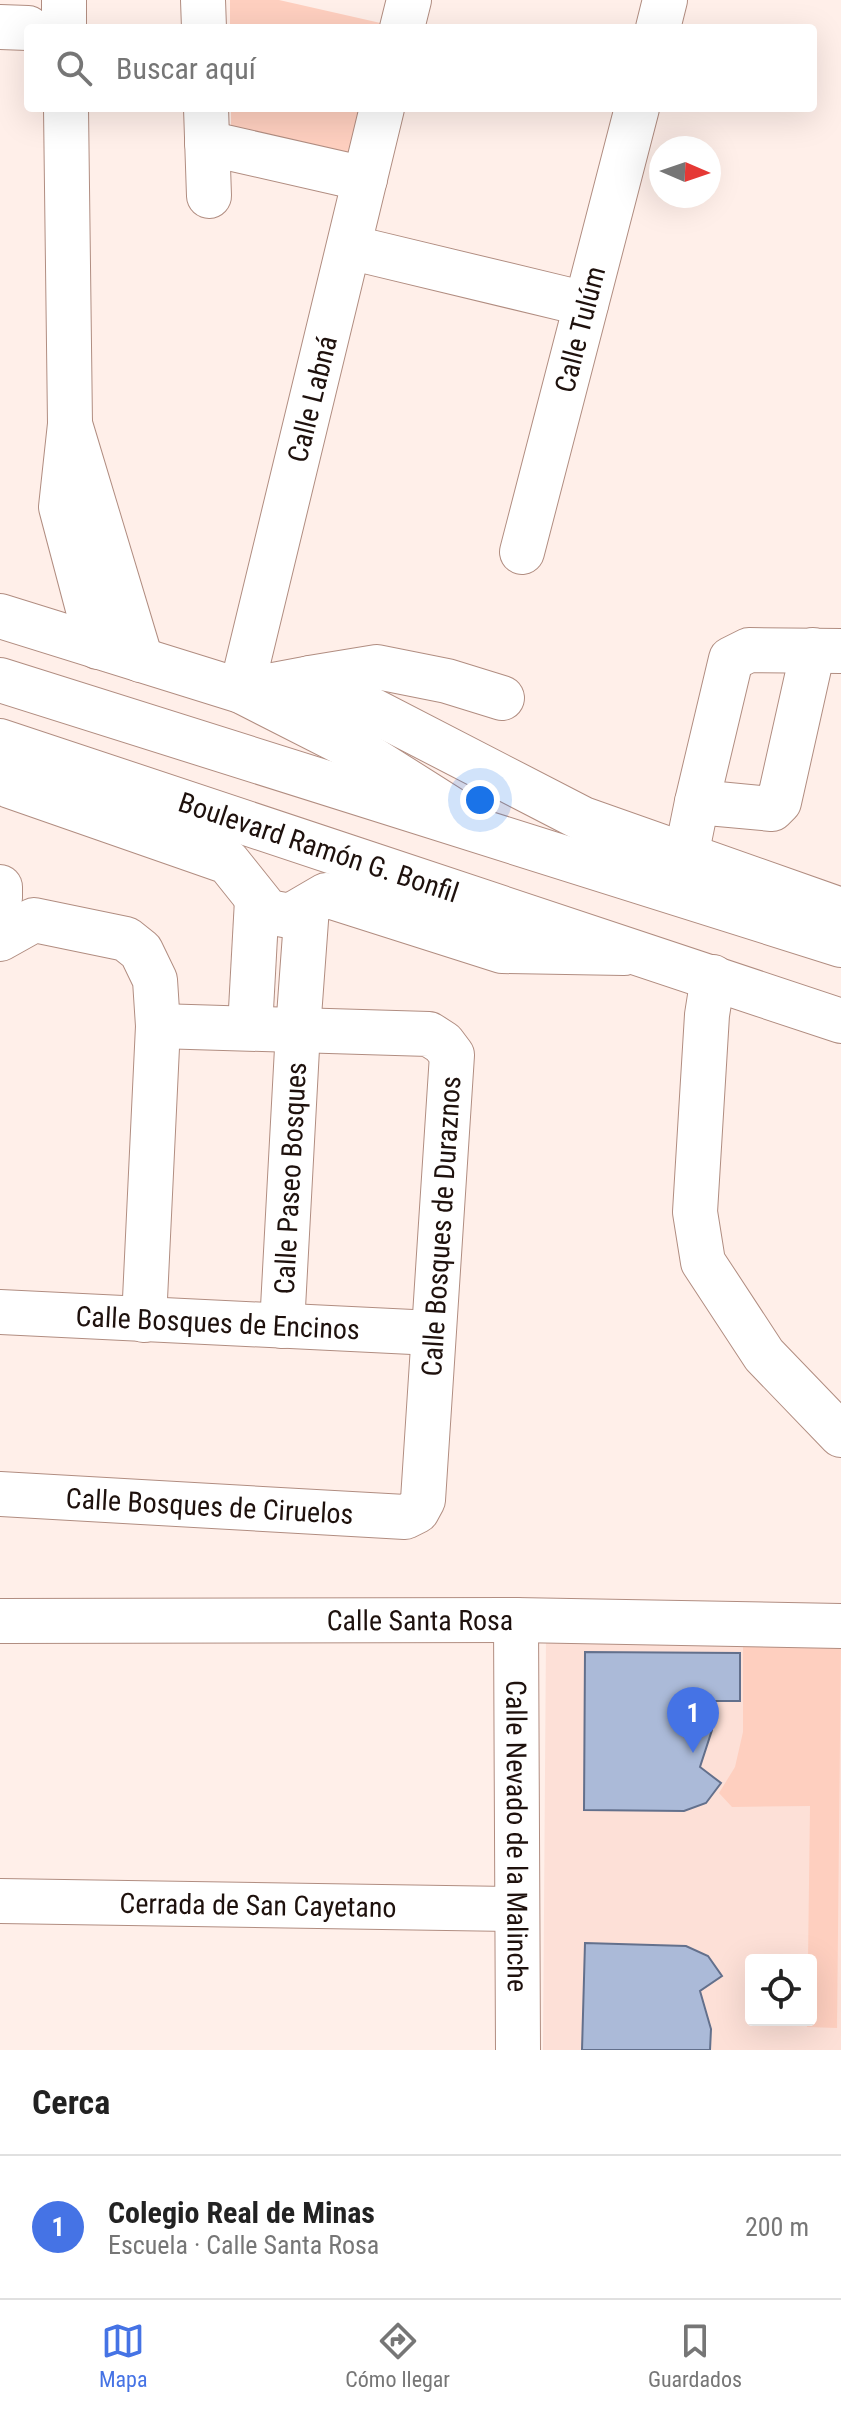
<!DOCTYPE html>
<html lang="es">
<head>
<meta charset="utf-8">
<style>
	body { margin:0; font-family:"Roboto Condensed",sans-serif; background:#f2f2f2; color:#222 }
	.controls { position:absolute; right:24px; bottom:24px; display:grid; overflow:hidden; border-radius:8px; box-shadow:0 8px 32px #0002 }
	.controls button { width:72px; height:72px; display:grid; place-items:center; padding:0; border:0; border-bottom:2px solid #e0e0e0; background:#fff; color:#222; font:40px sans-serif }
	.compass { position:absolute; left:649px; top:136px; width:72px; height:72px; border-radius:50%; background:#fff; box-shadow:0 8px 32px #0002; rotate:92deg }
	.you { position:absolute; left:480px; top:800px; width:28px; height:28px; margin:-20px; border:6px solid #fff; border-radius:50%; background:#1a73e8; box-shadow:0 0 0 12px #1a73e833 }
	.badge { display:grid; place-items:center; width:52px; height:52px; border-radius:50%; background:#4573e5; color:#fff; font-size:26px; font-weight:700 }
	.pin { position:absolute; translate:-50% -66px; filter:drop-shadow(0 2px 4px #0008) }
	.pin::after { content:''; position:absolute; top:42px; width:28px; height:24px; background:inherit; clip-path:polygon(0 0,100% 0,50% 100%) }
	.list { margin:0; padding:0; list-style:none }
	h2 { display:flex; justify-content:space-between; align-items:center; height:104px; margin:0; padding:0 32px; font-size:34px }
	h2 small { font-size:26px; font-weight:400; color:#767676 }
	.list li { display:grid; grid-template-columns:52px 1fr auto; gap:24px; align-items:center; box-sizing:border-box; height:144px; padding:0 32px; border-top:2px solid #e0e0e0 }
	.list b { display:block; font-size:30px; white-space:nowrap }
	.list p { margin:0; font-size:26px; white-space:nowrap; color:#767676 }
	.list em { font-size:26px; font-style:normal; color:#767676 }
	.icon { flex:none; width:44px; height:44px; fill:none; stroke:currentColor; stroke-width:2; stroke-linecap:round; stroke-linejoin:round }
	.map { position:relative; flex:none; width:841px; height:2050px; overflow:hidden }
	.search { position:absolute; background:#fff; box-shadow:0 8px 32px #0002; left:24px; right:24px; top:24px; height:88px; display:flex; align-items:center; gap:20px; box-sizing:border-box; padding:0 28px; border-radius:8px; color:#767676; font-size:30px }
	.sheet { height:248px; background:#fff }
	nav { display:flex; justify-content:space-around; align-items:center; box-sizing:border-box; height:112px; border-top:2px solid #e0e0e0; background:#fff; font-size:22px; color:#767676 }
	nav a { display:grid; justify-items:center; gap:4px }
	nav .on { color:#4573e5 }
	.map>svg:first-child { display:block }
</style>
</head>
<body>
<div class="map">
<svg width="841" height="2050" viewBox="0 0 841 2050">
	<rect width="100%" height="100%" fill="#ffefe9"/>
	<path fill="#fde0d7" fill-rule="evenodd" d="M 546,1635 L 841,1640 L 841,2050 L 543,2050 ZM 751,1960 L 811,1960 L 811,2020 L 751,2020 Z"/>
	<g fill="#fecfbf">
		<polygon points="230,0 279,0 385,24 384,28 230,28"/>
		<polygon points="231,108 364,108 350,162 231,132"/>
		<polygon points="743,1638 841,1640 837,2028 807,2027 807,2020 811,2020 811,1960 808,1960 810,1806 732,1807 719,1793 735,1767 743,1732"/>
	</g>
	<g fill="#abbad8" stroke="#63708c" stroke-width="2">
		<polygon points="585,1652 740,1653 740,1701 712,1701 712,1730 700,1767 721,1783 706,1803 684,1811 584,1810"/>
		<polygon points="585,1943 686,1946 708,1956 722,1976 700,1991 711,2029 710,2050 582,2050"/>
	</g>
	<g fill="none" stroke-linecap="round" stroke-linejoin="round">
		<defs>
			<g id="minor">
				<polyline points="64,0 64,28"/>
				<polyline points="203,0 204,28"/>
				<polyline points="0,27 28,28"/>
				<polyline points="402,28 409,0"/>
				<polyline points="658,28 665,0"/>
				<polyline points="66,108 70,424"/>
				<polyline points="206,108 209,196"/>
				<polyline points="382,108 241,691 310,678 583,819 841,910"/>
				<polyline points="207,143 365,179"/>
				<polyline points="349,247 586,304"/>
				<path id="s1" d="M 522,552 L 637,108"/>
				<polyline points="0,616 241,691 361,752 470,821"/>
				<polyline points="98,647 61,507 70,424 141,660"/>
				<polyline points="310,678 377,667 447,681 502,698"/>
				<polyline points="0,780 10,786 228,862 268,912 290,916 326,895 502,951 624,953"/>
				<polyline points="697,802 772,809 779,802 813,650"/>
				<polyline points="686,856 697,802 731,659 749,650 841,651"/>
				<polyline points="0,898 0,887"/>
				<polyline points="0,939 34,920 126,939 141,951 155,980 158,1026 144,1320"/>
				<polyline points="713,977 707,1015 695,1212 703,1262 764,1355 841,1435"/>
				<polyline points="250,1028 257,900"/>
				<path id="s2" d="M 0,1312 L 433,1333"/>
				<path id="s3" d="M 282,1326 L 298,1030 L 307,907"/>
				<path id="s4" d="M 0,1494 L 405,1517 L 417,1511 L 423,1500 L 452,1055 L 443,1043 L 429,1034 L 158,1026"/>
				<path id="s5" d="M 516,1620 L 518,2050"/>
				<path id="s6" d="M 0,1621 L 516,1620 L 841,1626"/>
				<path id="s7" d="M 0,1901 L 517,1909"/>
			</g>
			<g id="major">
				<polyline points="0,680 841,945"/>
				<path id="s8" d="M 0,741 L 841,1021"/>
			</g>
		</defs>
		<use href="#minor" stroke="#b18d81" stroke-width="46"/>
		<use href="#major" stroke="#b18d81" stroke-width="46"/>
		<use href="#minor" stroke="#fff" stroke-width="44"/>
		<use href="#major" stroke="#fff" stroke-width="44"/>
	</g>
	<g text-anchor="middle" stroke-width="7" stroke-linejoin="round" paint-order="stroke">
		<g font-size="28" fill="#1e110d" stroke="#fff">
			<text dy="10" stroke="none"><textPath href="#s1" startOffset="230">Calle Tulúm</textPath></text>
			<text transform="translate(312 399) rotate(-76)" y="10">Calle Labná</text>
			<text dy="10" stroke="none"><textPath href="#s8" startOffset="336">Boulevard Ramón G. Bonfil</textPath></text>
			<text dy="10" stroke="none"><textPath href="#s3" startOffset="148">Calle Paseo Bosques</textPath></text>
			<text dy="10" stroke="none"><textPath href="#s4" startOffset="706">Calle Bosques de Duraznos</textPath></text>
			<text dy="10" stroke="none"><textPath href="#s2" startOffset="218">Calle Bosques de Encinos</textPath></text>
			<text dy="10" stroke="none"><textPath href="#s4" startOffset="210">Calle Bosques de Ciruelos</textPath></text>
			<text dy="10" stroke="none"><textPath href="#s6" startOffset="420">Calle Santa Rosa</textPath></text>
			<text dy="10" stroke="none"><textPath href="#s5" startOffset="216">Calle Nevado de la Malinche</textPath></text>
			<text dy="10" stroke="none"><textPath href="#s7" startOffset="258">Cerrada de San Cayetano</textPath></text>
		</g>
	</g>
</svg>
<div class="controls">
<button><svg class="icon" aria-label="locate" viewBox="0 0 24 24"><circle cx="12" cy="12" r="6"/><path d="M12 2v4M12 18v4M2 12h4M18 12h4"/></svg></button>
</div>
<svg class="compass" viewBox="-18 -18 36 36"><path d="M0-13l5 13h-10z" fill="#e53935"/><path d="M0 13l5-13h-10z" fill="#767676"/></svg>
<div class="you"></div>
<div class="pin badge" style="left:693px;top:1753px">1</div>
<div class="search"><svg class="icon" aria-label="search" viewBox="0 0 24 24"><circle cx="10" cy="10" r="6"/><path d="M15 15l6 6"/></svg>Buscar aquí</div>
</div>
<section class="sheet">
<h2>Cerca<small></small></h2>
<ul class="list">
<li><span class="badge">1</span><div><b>Colegio Real de Minas</b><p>Escuela · Calle Santa Rosa</p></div><em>200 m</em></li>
</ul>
</section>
<nav>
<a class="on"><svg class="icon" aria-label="map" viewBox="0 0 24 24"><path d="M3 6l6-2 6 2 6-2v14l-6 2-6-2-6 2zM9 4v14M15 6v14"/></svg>Mapa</a>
<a><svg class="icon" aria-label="directions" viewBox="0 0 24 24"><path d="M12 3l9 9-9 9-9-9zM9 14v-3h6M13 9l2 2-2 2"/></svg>Cómo llegar</a>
<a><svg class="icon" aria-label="saved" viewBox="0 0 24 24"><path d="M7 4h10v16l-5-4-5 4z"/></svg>Guardados</a>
</nav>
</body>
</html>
